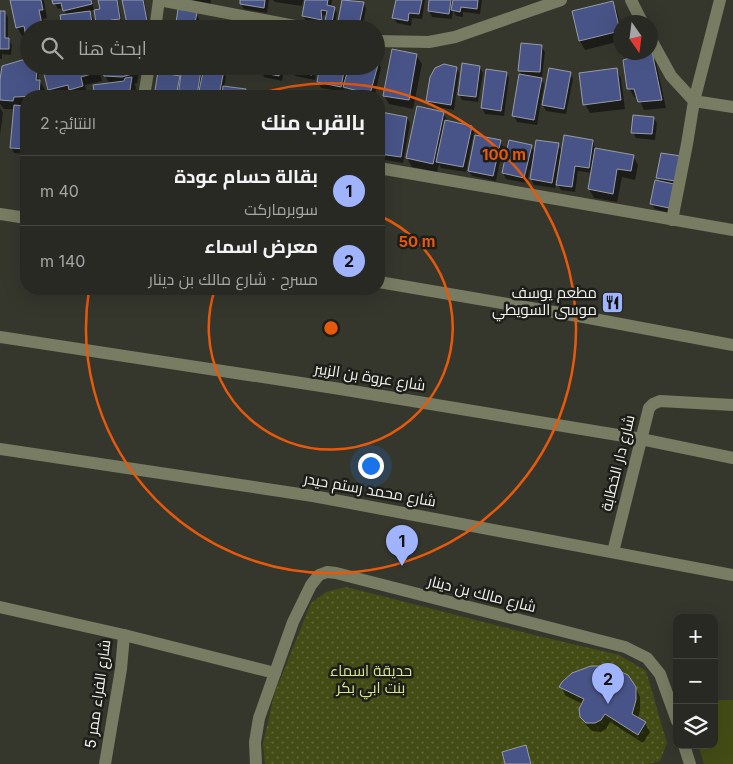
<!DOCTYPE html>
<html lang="ar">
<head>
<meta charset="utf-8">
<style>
	body { margin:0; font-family:Inter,Cairo,sans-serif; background:#30312a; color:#f1f3f6; direction:rtl }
	.controls { position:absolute; right:15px; bottom:15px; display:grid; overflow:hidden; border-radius:10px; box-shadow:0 5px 20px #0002 }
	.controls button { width:45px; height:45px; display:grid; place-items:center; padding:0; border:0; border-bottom:1px solid #444540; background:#282922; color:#f1f3f6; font:25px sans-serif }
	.compass { position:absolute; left:613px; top:15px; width:45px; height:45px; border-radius:50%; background:#282922; box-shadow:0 5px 20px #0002; rotate:166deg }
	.you { position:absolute; left:370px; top:465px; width:18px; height:18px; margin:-12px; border:4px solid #fff; border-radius:50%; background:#1a73e8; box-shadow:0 0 0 8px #1a73e833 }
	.badge { display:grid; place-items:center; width:32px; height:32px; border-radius:50%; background:#a0b3fd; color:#111; font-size:16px; font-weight:700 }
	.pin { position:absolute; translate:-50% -41px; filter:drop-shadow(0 1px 2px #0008) }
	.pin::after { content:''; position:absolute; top:26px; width:18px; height:15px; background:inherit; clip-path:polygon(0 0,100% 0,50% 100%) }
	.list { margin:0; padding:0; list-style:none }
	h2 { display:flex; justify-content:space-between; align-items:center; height:65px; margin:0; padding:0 20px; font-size:21px }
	h2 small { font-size:16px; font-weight:400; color:#a5a6a5 }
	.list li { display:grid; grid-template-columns:32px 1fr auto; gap:15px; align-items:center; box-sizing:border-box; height:70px; padding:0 20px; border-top:1px solid #444540 }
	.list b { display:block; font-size:19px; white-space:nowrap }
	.list p { margin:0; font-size:16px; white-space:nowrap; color:#a5a6a5 }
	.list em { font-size:16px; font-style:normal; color:#a5a6a5 }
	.icon { flex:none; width:28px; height:28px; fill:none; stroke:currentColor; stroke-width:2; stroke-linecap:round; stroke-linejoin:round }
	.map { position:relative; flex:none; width:733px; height:764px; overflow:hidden; direction:ltr }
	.search { position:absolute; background:#282922; box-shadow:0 5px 20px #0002; left:20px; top:20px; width:365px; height:55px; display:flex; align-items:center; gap:12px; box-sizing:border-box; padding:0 18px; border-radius:28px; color:#a5a6a5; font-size:19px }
	.panel { position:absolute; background:#282922; box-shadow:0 5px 20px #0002; left:20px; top:90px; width:365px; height:205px; border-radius:20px; direction:rtl }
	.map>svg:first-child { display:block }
</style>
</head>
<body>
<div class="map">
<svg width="733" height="764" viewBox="0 0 733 764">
	<defs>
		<pattern id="park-dots" width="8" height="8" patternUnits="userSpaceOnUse" patternTransform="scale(1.25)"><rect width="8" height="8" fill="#444c15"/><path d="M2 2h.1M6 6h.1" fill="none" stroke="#5f6637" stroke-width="1.8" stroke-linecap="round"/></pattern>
	</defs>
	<rect width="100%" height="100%" fill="#35372d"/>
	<polygon fill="#444c15" points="714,700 733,700 733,764 704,764 698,745 714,745"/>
	<polygon fill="url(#park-dots)" points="346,587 534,635 619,655 646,671 667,743 660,761 648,764 265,764 263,744 274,695 311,603 326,592"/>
	<g fill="#0007">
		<polygon points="12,0 43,0 44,1 47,18 43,19 45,29 29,29 29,43 27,35 22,36 17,27"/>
		<polygon points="53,0 92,0 94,10 89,11 93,18 94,29 57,29 67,15 63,8 58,9"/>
		<polygon points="99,0 118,0 122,24 113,26 114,29 98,29 101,10"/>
		<polygon points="124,0 144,0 149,26 144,27 145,29 122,29 129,27"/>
		<polygon points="181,0 211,0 210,6"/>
		<polygon points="242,0 269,0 267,13 244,9 241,4"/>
		<polygon points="273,0 303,0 302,6 275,2"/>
		<polygon points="307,0 332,0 331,7 334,8 337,13 335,27 330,26 326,20 327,16 323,15 324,25 307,22 303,16"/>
		<polygon points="343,0 363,3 366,8 362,29 343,27 340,21"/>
		<polygon points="397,0 425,0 422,19 412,18 411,26 397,23 393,18"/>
		<polygon points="431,0 482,0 480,14 463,12 463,17 456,16 453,10 452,19 432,17 429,11"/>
		<polygon points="612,2 617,11 620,24 620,41 585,50 580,41 573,12"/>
		<polygon points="0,12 4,12 8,17 8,39 12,45 11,55 2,54 2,59 0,59"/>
		<polygon points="196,13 199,19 198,29 176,29"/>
		<polygon points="541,46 545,52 542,78 540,77 544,84 541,102 543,102 570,73 573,79 566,114 546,111 541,102 537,125 517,122 514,116 522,76 519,70"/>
		<polygon points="651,54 656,62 666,108 644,110 638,97 634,97 629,88"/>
		<polygon points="416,55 422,64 413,109 389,104 384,95"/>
		<polygon points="378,62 381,68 375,94 347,87 347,89 374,96 348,96 348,93 345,87 344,92 321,88 318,82 321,66 376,66"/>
		<polygon points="29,66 36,66 39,70 38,77 41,83 45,90 44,96 26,96 26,154 14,153 11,148 15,109 4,109 0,104 0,82"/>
		<polygon points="43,66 98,66 102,81 85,85 87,95 74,96 73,94 63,96 53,96 49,90"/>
		<polygon points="103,66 140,66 137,83 134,84 136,87 135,96 96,96 95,86 110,84 105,76"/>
		<polygon points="203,66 228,66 227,72 223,71 226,77 224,87 245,90 248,96 155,96 159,73 179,77 182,81 200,71 203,76 205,67"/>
		<polygon points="261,66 285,66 282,81 264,77 260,72"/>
		<polygon points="293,66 317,66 315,80 295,76 292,71"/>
		<polygon points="479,67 483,73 478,102 462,100 459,94"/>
		<polygon points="456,68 459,73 454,110 431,106 427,101"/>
		<polygon points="487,70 506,73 509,78 504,116 485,114 482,108"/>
		<polygon points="616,70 621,78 625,109 590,113 585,104"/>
		<polygon points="253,93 270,96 252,96"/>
		<polygon points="0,108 3,113 0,135"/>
		<polygon points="443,113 448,121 471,127 474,132 466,172 441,168 439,164 437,172 412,167 407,158"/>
		<polygon points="382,114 407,118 410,123 403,163 379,159 379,132"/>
		<polygon points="653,118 657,123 655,140 636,138 633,132"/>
		<polygon points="500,141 503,147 496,181 472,176 469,170"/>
		<polygon points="593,141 595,149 633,156 638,165 635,180 622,177 617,202 594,198 589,189 592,173 578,171 575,192 561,190 556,182 555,188 534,185 531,179 533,170 530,169 527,183 506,179 503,173 531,146 535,153 558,145 563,153"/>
		<polygon points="681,157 671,213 655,209 652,204 660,182 658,177"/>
		<polygon points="561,687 635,687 640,697 640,709 638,719 645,723 650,732 643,743 610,722 606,729 601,732 592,731 587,726 582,717 583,704 566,696"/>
		<polygon points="525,746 532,764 506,764"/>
	</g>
	<g fill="#485487" stroke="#989ba7">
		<polygon points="10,0 41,0 43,10 39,10 43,29 29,29 29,43 27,43 24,26 16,28"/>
		<polygon points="52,0 91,0 92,4 63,11 61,3 53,4"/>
		<polygon points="98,0 117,0 120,19 111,20 112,29 97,29 94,10 100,9"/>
		<polygon points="122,0 143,0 147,21 127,24"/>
		<polygon points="240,0 265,0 264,8 240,4"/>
		<polygon points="305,0 328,0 327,5 335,7 332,22 325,21 327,11 321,10 322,20 302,16"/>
		<polygon points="342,0 364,2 359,25 338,21"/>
		<polygon points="396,0 422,0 419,14 409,13 408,21 392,18"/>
		<polygon points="429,0 451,0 449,14 428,11"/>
		<polygon points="453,0 478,0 477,9 461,7 460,12 451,10"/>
		<polygon points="613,1 620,31 579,41 572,11"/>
		<polygon points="178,9 197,12 194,29 175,29"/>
		<polygon points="0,11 5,11 5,38 9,38 9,49 0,49"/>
		<polygon points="90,11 93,29 55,29 54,22 61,21 60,15"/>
		<polygon points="143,22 141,29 121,29 121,27"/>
		<polygon points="241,24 259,27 259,29 240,29"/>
		<polygon points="521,43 542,45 540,72 518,71"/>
		<polygon points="392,49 417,54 409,100 383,96"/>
		<polygon points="652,52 662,100 638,102 634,89 627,89 623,60"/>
		<polygon points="22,60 29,60 29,66 34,66 34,71 37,71 36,80 40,80 39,96 14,97 13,101 0,100 0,80 2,66"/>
		<polygon points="376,61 379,61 370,94 343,87 349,66 376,66"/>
		<polygon points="462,63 480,66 476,97 458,95"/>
		<polygon points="444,64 457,67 451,105 426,101 430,77 435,68"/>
		<polygon points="42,66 96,66 98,72 81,77 83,86 69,90 68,85 48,90"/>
		<polygon points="102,66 134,66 132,74 122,77 104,76"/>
		<polygon points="260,66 281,66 279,76 259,72"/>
		<polygon points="292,66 314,66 312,75 291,71"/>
		<polygon points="320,66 345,66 341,87 317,82"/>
		<polygon points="182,67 201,70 197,96 178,96"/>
		<polygon points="204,67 224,70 219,96 198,96"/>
		<polygon points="549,68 571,72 564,109 542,105"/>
		<polygon points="617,68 621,100 583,105 579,73"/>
		<polygon points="486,69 507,72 501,111 481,108"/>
		<polygon points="158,72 180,76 176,96 154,96"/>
		<polygon points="519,74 542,78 534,120 512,116"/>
		<polygon points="132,77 129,96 95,96 93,85 124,81 125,78"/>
		<polygon points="223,86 246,89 245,96 222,96"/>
		<polygon points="14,105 26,106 26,149 10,148"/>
		<polygon points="417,106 444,112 433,164 406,158"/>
		<polygon points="381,112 407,117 401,157 379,154 379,124"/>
		<polygon points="633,115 654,117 652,134 631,133"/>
		<polygon points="445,120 472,126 463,167 436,162"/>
		<polygon points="475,135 501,140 493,176 468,171"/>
		<polygon points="564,135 593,140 589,168 575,166 572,187 556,185"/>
		<polygon points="509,140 532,145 524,178 502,173"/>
		<polygon points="536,140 559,143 552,183 530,179"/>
		<polygon points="595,148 634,155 631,171 617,169 613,194 588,189"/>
		<polygon points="661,153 681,156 675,181 656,178"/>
		<polygon points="655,180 674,184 669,208 650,204"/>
		<polygon points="591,666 608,666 628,675 636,687 636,700 632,714 646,722 638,735 605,714 601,720 595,723 586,723 580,717 579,709 584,699 559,687 562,682 572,673"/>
		<polygon points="526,745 531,764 505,764 502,752"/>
	</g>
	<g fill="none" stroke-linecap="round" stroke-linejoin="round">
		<g stroke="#777c62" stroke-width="12">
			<polyline points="159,0 311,29"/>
			<polyline points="631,0 642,22"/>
			<polyline points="720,0 694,101 733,107"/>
			<polyline points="155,29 159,0"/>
			<polyline points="650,38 671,76 694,101 687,144 672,220"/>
			<polyline points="376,41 429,42 455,37 561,0"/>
			<polyline points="144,96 149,66"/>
			<polyline points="379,168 733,230"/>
			<polyline points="0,214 26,218"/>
			<polyline points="379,282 578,316 733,345"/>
			<polyline points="0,337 334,388 636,438 733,458"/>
			<polyline points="0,449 313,496 733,575"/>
			<polyline points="613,552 649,408 653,404 660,401 733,405"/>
			<polyline points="0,607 124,635 121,669 105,764"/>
			<polyline points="124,635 275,673"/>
			<polyline points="684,745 690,764"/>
			<polyline points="256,764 255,742 259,718 293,622 311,585 319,575 327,572 336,573 625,647 647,658 660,674 677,721"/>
		</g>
	</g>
	<g fill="none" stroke="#e8590c" stroke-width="2.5">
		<path d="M380 216A122 122 0 1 1 215 289"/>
		<path d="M253 96A245 245 0 1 1 89 290"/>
	</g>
	<defs>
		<symbol id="restaurant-square" viewBox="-11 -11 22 22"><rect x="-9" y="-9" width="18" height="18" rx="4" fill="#a0b3fd" stroke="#1d1e19"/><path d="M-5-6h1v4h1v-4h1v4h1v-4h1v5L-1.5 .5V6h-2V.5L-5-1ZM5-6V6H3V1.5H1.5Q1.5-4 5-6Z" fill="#111"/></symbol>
	</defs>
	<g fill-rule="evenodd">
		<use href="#restaurant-square" x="600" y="290" width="25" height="25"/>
	</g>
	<g text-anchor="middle" stroke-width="5" stroke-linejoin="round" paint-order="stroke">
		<g font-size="15" fill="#f2f4ed" stroke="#1d1e19" text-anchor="end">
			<text x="597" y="298">مطعم يوسف<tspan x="597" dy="17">موسى السويطي</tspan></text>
		</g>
		<g font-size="15" fill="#f2f4ed" stroke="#1d1e19">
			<text transform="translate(370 377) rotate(9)" y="5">شارع عروة بن الزبير</text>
			<text transform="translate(618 463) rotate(-76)" y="5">شارع دار الخطابة</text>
			<text transform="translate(370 490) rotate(10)" y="5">شارع محمد رستم حيدر</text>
			<text transform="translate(482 594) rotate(14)" y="5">شارع مالك بن دينار</text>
			<text transform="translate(98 694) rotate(-82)" y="5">شارع الفراء ممر 5</text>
		</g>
		<g font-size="15" fill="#d7e78d" stroke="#1d1e19">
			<text x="371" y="676">حديقة اسماء<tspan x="371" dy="17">بنت ابي بكر</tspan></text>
		</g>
	</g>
	<circle cx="331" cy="328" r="8" fill="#e8590c" stroke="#1d1e19" stroke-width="2.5"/>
	<g font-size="15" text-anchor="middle" font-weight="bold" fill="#e8590c" stroke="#1d1e19" stroke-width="5" stroke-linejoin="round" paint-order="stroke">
		<text x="504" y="160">100 m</text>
		<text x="417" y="247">50 m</text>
	</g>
</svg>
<div class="controls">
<button>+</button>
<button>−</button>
<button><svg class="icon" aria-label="layers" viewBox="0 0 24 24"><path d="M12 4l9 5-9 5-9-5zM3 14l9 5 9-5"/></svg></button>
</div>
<svg class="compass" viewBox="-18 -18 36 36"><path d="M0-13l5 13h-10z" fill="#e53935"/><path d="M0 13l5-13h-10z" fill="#a5a6a5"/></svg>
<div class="you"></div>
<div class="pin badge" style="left:402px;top:566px">1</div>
<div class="pin badge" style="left:608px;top:704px">2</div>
<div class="search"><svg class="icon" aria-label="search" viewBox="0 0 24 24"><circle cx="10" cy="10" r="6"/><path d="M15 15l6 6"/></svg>ابحث هنا</div>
<section class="panel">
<h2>بالقرب منك<small>النتائج: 2</small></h2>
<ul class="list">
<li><span class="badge">1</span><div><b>بقالة حسام عودة</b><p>سوبرماركت</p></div><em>40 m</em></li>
<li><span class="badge">2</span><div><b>معرض اسماء</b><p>مسرح · شارع مالك بن دينار</p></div><em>140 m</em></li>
</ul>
</section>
</div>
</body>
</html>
